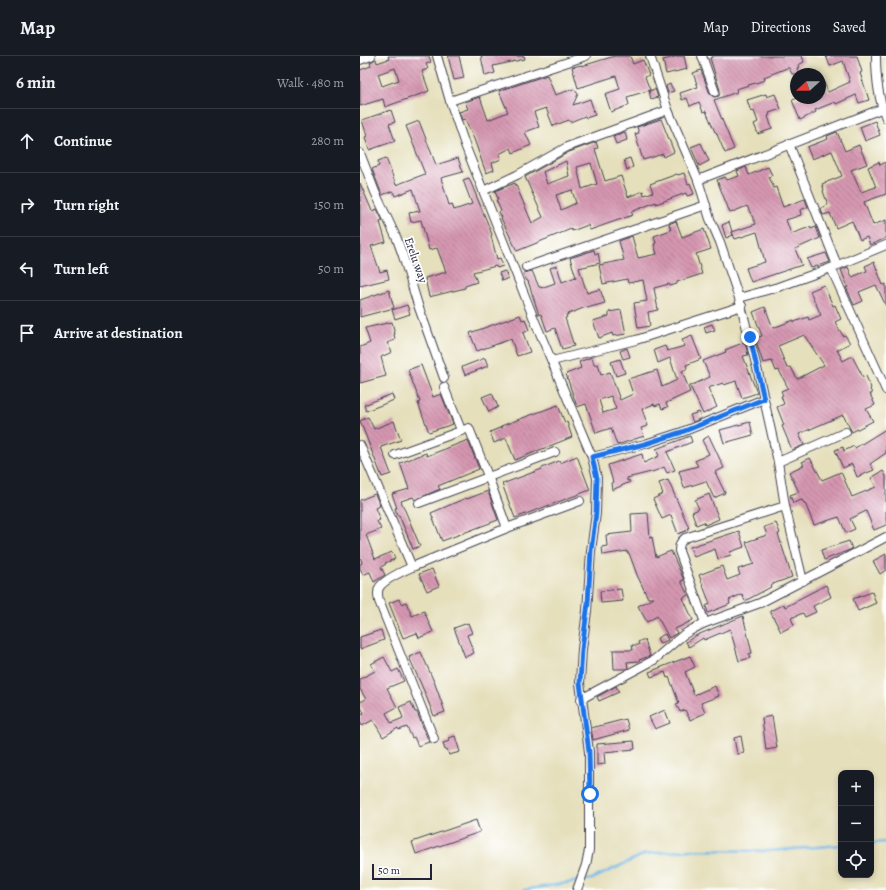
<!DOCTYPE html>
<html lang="en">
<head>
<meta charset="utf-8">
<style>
	body { margin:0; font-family:Alegreya,serif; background:#20242c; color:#f1f3f6 }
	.controls { position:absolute; right:12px; bottom:12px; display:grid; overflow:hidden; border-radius:8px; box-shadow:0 2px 6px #0003 }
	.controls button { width:36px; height:36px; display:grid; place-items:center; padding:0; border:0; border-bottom:1px solid #363941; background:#171b24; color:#f1f3f6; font:20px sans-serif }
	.compass { position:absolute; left:430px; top:12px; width:36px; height:36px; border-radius:50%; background:#171b24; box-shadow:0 2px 6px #0003; rotate:249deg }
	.scale { position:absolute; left:12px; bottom:10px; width:60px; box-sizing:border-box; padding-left:4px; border:2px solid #22223b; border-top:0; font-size:11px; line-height:14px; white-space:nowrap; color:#22223b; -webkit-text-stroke:3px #fff; paint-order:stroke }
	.stop { position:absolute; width:12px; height:12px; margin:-9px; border:3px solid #1a73e8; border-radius:50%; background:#fff }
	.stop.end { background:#1a73e8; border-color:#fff; box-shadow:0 1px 4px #0008 }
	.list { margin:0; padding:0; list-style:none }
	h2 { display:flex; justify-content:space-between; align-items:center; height:52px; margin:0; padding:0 16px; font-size:17px }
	h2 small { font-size:13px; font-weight:400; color:#9ea1a6 }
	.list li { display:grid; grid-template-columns:26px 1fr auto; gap:12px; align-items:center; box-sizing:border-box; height:64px; padding:0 16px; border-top:1px solid #363941 }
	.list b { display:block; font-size:15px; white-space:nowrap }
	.list em { font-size:13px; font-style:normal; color:#9ea1a6 }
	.icon { flex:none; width:22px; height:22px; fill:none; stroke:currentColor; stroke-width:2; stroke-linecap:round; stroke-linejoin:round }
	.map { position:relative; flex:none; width:526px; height:834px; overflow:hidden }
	header { display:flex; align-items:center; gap:24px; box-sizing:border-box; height:56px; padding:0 20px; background:#171b24; border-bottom:1px solid #363941 }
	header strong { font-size:19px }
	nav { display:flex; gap:22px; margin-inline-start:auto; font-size:14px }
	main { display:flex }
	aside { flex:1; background:#171b24 }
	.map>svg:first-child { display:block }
</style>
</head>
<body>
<header>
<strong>Map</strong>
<nav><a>Map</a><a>Directions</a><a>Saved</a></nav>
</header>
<main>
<aside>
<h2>6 min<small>Walk · 480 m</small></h2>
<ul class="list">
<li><svg class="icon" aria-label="ahead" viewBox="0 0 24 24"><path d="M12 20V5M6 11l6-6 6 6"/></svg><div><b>Continue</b></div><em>280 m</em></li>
<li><svg class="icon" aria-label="right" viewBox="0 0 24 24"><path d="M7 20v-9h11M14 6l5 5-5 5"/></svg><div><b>Turn right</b></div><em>150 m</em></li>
<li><svg class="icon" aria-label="left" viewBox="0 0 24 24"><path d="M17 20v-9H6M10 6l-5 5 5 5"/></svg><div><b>Turn left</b></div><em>50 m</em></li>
<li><svg class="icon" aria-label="arrive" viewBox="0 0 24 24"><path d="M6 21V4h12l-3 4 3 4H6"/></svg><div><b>Arrive at destination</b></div></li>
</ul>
</aside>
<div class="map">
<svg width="526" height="834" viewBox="0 0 526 834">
	<defs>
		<pattern id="building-back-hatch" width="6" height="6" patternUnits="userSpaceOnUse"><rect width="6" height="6" fill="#d596b0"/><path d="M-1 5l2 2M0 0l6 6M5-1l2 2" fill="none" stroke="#ac7a90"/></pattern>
	</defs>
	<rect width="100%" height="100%" fill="#fff"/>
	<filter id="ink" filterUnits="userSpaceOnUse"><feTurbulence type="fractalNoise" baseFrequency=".025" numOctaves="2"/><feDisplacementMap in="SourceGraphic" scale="8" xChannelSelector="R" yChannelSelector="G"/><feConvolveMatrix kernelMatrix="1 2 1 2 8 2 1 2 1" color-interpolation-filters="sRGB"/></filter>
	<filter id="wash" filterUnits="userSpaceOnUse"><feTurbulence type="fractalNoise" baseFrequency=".012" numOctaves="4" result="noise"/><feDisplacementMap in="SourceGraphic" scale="16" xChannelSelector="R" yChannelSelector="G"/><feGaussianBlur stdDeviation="0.9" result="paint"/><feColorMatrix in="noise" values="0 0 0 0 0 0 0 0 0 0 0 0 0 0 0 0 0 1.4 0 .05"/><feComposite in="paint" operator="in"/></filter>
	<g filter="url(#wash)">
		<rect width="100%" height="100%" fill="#e5dfbb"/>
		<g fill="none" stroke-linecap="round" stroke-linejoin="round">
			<g stroke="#70b8e8" stroke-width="2.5">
				<polyline points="511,787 526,786"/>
				<polyline points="164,834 232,823 285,798 329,794 409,795 481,789"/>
			</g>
		</g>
		<g id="blocks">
			<g fill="url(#building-back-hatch)" fill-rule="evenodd">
				<path d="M 28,0 L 69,0 L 71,6 L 66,8 L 68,13 L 62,15 L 69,35 L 25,51 L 23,43 L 0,50 L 0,14 L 11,10 L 10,6 L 16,3 L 17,7 L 29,3 ZM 35,12 L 39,24 L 22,30 L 18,18 Z"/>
				<polygon points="88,0 99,0 104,22 94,24"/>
				<polygon points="121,0 164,0 165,3 133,10 135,17 125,20"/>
				<polygon points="255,0 270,0 273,8 283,4 289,19 285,21 290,34 267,41 269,49 251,56 245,38 260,33 256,20 218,32 212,11 222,9 222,10"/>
				<polygon points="319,0 324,0 327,13 306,18 303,4"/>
				<polygon points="354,0 442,0 444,6 438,9 439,11 437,12 439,18 432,18 429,12 427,12 404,21 405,24 376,33 377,36 354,44 374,93 365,97 356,76 355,76 346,55 343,56 339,46 330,50 327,42 322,44 320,37 338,31 333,17 341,14 350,38 354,41 359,40 360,34 350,2"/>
				<polygon points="466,0 497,0 502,16 500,17 509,44 499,47 496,39 476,48 475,46 455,54 456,56 440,64 432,44 438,42 460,42 460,17 468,36 490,26 483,5 470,10"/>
				<polygon points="187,19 195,39 214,33 218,38 213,49 230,43 235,59 226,62 225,60 210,66 209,64 193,70 186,52 174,56 179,71 165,76 171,89 153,97 151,92 139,98 141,103 132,107 134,114 126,117 114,83 105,63 102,64 99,56 108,53 105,46 120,41 128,64 148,56 139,35"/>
				<polygon points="310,28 314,35 308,37 306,30"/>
				<polygon points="295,33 298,41 291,43 289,35"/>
				<polygon points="406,38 407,41 415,38 421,53 409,57 410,59 408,60 412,73 398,78 394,68 398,66 394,55 391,56 387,44"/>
				<polygon points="31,54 35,66 29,68 35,85 9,94 5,81 7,80 2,64"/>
				<polygon points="301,63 314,96 304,101 303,98 283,104 275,78 279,77 277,71"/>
				<polygon points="59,65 76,109 98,102 103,116 81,122 89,149 92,148 94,154 112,148 103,124 109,122 130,173 132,179 131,180 137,203 140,202 143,210 137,212 136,210 113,216 117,226 105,230 105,232 69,241 65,222 86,216 77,192 69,194 61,164 51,166 49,157 60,155 53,133 35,140 33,135 22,139 12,113 19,110 18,105 26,102 36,129 65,118 46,70"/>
				<polygon points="515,65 520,79 505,85 500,71"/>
				<polygon points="265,76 267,84 256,88 253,80"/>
				<polygon points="477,76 485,95 499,89 507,108 491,114 501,136 516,131 508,111 519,106 520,109 526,106 526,138 504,146 513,169 526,164 526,182 510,189 507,181 500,184 492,165 476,172 470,157 463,159 461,152 468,149 463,135 464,134 462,128 482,120 472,95 452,103 447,91 468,83 467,80"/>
				<path d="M 236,86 L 238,92 L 235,93 L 245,125 L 261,120 L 268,141 L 283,135 L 284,139 L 293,136 L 290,128 L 317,118 L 318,119 L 324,117 L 328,128 L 330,127 L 334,138 L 327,140 L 326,137 L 296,148 L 296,146 L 271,156 L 273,159 L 230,174 L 228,169 L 212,175 L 211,173 L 157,195 L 141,162 L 142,162 L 139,156 L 141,155 L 136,144 L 138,143 L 135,135 L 155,127 L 172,167 L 183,161 L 165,121 L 209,96 ZM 206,105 L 209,120 L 187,128 L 183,116 ZM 231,107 L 237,128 L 222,133 L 217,111 ZM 212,134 L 216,147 L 201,154 L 196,139 Z"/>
				<polygon points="341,87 349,105 339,110 331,91"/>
				<polygon points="270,102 273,111 267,114 264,104"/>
				<polygon points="386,111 389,119 408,111 412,119 409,121 414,132 416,131 423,151 445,143 448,151 440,154 441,159 426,164 431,178 450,171 451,173 456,171 460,182 435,193 442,209 391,226 386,212 405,206 397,176 375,183 372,176 396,168 387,150 370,157 357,124 365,121 367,124 379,120 377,115"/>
				<polygon points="0,127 12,155 17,153 23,165 20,166 26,186 11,190 20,216 27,214 29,223 0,230"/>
				<polygon points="316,165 322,181 344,173 351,193 336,198 342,218 317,226 317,228 310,230 309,228 294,232 298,254 288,256 290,270 278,272 274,247 287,245 283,224 268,227 267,223 243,228 239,209 264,204 259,185 272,180 278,202 297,198 294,188 296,187 294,180 311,174 309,168"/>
				<polygon points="369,166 373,179 366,182 362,169"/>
				<polygon points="234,194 235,198 238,197 240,207 219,212 227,237 240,233 245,247 227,252 226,251 206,259 207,261 205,262 214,290 202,293 195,272 187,275 181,258 179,259 168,225 167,225 163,217 172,215 179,231 181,231 181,232 195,227 190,212 197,210 202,226 216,221 210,202"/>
				<polygon points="466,197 470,206 451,212 447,203"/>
				<polygon points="514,206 523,229 526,228 526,250 516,229 499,236 503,245 494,249 486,231 488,231 481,214 488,211 492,221 507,215 505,210"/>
				<polygon points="145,215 148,222 142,225 139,217"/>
				<path d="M 464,229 L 473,250 L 475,249 L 481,263 L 475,266 L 483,280 L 485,279 L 490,287 L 477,294 L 483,305 L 492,300 L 503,321 L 506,320 L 511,332 L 510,333 L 512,338 L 510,338 L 515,349 L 506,353 L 513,365 L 492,376 L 483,359 L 439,378 L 444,389 L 432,394 L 422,370 L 424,369 L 417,351 L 424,348 L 421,340 L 423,339 L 421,335 L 428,332 L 419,314 L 416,315 L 412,305 L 403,307 L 395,282 L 402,280 L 393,256 L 405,251 L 413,272 L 434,264 L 434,266 L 437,265 L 448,261 L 449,264 L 461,259 L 450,235 ZM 444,279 L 464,309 L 437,323 L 431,311 L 427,312 L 418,290 Z"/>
				<polygon points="29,234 34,252 0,261 0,244"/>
				<polygon points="47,249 50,258 35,263 32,254"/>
				<polygon points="261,254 266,278 253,280 252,277 239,282 233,265 249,260 249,256"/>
				<polygon points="160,259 162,264 165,263 169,274 163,277 170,296 157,300 151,283 117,295 110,277"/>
				<polygon points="32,266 35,278 34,278 35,284 27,287 32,296 21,301 26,320 0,327 0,291 10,287 5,272"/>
				<polygon points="352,268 355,274 346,277 344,271"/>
				<path d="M 332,280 L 341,303 L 326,309 L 327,313 L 322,315 L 330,336 L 306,347 L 308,351 L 302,353 L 300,348 L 295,350 L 294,348 L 282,353 L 288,370 L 281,372 L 284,380 L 257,389 L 251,372 L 236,377 L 226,348 L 217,351 L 206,318 L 221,312 L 219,306 L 232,301 L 234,309 L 238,308 L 241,319 L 250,316 L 260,344 L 273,338 L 268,323 L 297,314 L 302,331 L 317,324 L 310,302 L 298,307 L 294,294 L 305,290 L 307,295 L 325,290 L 322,284 ZM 251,340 L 256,353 L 243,357 L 239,344 Z"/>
				<polygon points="385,286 388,299 383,300 397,337 382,342 376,325 364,329 363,327 348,332 357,351 343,358 330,330 350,321 343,305 366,296 365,294"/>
				<polygon points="267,292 270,301 263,303 260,295"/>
				<polygon points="125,302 128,310 105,319 102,311"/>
				<polygon points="260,303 265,317 256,320 251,306"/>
				<polygon points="61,309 73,341 81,338 93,368 69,376 58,347 60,346 48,314"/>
				<polygon points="132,337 138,351 129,356 122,341"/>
				<polygon points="32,338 34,344 6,355 4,349"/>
				<polygon points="198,349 205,367 207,366 212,381 155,404 146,382 134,387 130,376 142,371 141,370"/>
				<polygon points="339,356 341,362 333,366 330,359"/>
				<polygon points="8,361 14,373 34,365 41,384 21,391 31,418 22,421 0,365"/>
				<polygon points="390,366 393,379 364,387 360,374"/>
				<polygon points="526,373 526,397 510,408 514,414 497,421 492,408 483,412 475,394 483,391 484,395 494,390 495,392"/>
				<polygon points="330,380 332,386 307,396 315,414 307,417 304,411 295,415 267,422 267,425 269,424 270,426 252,434 251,427 253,426 248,409 282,398 284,407 299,400 296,393"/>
				<polygon points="349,380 364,412 355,416 365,437 354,442 346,425 324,432 319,415 338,410 335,405 349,398 342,384"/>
				<polygon points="108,384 119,413 78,430 80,433 55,444 53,441 41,445 60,490 53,493 39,459 37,459 35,452 37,452 32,438 49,433 40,407 66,397 67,400"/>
				<polygon points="217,400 230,434 155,462 142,428 182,413 182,412 199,405 200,407"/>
				<polygon points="450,402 462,424 481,416 492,441 516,431 511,422 523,415 526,420 526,469 514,474 506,455 490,463 495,473 486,477 479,461 454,469 445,447 444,447 442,444 433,447 430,439 439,436 429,416 444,409 442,406"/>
				<polygon points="308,424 329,472 327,472 328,474 318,478 311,459 302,463 293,443 303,438 299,427"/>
				<polygon points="128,435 138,464 82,485 71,457 106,442 107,443"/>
				<polygon points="15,438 20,450 15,452 20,464 17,465 21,473 6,479 15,503 32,496 35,503 25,507 26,508 21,511 25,519 14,526 10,516 3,519 0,512 0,508 2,507 0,500 0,444"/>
				<polygon points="349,438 359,463 345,469 344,466 336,469 332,456 339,453 335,444"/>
				<polygon points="288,457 290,482 292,481 296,501 311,495 324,524 321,525 328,539 323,542 333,564 315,573 317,577 309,582 297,560 287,566 278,550 294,542 288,542 277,519 269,497 267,497 267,495 243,499 242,491 247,490 246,479 272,476 271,458"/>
				<polygon points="416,467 420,477 418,478 432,521 410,529 411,531 385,545 382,538 369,544 370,548 348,557 346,550 350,548 339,519 362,510 367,524 380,519 378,513 394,508 386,486 407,479 404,471"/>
				<polygon points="379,475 384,491 370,496 371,499 358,503 355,493 334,501 330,491"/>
				<polygon points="489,485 492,493 464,504 461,494"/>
				<polygon points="526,498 526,514 520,518 513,505"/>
				<polygon points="72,513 79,530 67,535 59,518"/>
				<polygon points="466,529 471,541 453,550 456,556 445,561 443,557 431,562 434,569 421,576 410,555 424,548 425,551 437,545 437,544"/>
				<polygon points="261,533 263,545 241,547 240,535"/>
				<polygon points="512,536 516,547 498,555 493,543"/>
				<polygon points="39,543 41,548 46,546 52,560 64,555 73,576 59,582 57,577 43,582 29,547"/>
				<polygon points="383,560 392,597 389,598 390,602 379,605 370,573 344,584 343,582 329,591 326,586 335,580"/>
				<polygon points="108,567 112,577 107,579 114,597 105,601 94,572"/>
				<polygon points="21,574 24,584 0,593 0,581"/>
				<polygon points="305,578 308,584 300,588 297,582"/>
				<polygon points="282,584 285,584 290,600 279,604 279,605 267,606 268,612 265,613 254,613 253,594 273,594 272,589 279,589 278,586"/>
				<polygon points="61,596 75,628 85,656 74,660 64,635 49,601"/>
				<polygon points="330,600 335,611 325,616 334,639 355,630 359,640 341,647 345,657 330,664 325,654 320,656 316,648 319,647 309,621 307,622 305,616 291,621 289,616"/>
				<polygon points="24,601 32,616 38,613 44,625 27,632 37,651 26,657 31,667 43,662 39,651 51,646 55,656 57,656 69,686 58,690 54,681 52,682 47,671 39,674 38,672 23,681 13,664 2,670 0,665 0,659 4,657 0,649 0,646 6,643 0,633 0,623 15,615 11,608"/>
				<polygon points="256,630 259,636 239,645 237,641"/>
				<polygon points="305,654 310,667 295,673 289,661"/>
				<polygon points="412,660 417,692 406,694 402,662"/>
				<polygon points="266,663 269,674 233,684 231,672"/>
				<polygon points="95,680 100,696 89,699 87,693 85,694 83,687 90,685 89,682"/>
				<polygon points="381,680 384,697 377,698 374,682"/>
				<polygon points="274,685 275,693 244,696 245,708 237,709 237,688"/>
				<polygon points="116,764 120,776 56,798 52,786"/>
			</g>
		</g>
	</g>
	<g filter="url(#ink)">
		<use href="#blocks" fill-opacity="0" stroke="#3f3e4e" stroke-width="1"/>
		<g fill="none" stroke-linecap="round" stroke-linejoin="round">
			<defs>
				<g id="street">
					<polyline points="77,0 90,45 105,89 174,263 232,401 237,422 236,457 231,495 227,555 222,593 220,627 229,696 229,794 226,809 217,834"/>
					<polyline points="290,0 308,54 338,124 350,163 360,186 379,242 398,316 418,406 425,450 443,525"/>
					<polyline points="342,0 355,36"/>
					<path d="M 516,0 C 516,21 518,42 526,62"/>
					<polyline points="0,4 11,0"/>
					<polyline points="90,45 226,0"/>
					<polyline points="429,88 477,209"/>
					<polyline points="0,97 15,136 37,183 43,200 58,249 84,322"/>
					<polyline points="338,124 526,51"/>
					<polyline points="123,135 157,119 207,91 308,54"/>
					<polyline points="166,211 346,149"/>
					<polyline points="471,212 526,334"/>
					<polyline points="379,242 418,231 471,212 526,189"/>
					<polyline points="192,305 276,284 382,250"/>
					<polyline points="84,331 101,374"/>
					<path d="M 0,389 L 52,511 C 43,515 23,524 19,532 C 17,536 18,540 19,545 L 74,683"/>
					<polyline points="35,399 109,372 128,420 147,472 52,511"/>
					<polyline points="232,401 285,388 322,376 404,343"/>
					<polyline points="418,406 486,376"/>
					<polyline points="59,447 195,396"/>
					<polyline points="147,472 220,445"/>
					<path d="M 345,567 L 319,495 C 319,489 320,486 325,482 L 425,450"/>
					<polyline points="221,643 294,604 323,579 333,573 345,567 400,547 526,481"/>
				</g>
			</defs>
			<use href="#street" stroke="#3f3e4e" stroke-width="10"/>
			<use href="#street" stroke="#fff" stroke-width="8"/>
		</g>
	</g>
	<g fill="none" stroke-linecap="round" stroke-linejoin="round" filter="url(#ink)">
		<polyline stroke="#1a73e8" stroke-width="5" points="230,738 229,696 220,627 222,593 228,547 231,495 236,457 237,422 232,401 285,388 322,376 404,343 390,281"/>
	</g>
	<g text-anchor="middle" stroke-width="3.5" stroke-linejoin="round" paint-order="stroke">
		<g font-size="12" fill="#22223b" stroke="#fff">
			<text transform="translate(56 204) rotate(71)" y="4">Erelu way</text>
		</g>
	</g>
</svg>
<div class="controls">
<button>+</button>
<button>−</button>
<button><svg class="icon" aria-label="locate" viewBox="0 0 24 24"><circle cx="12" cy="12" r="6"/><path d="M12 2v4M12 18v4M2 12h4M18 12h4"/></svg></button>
</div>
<svg class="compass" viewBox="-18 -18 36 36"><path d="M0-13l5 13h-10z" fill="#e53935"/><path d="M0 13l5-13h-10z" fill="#9ea1a6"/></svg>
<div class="scale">50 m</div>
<div class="stop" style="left:230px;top:738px"></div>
<div class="stop end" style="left:390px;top:281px"></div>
</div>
</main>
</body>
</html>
